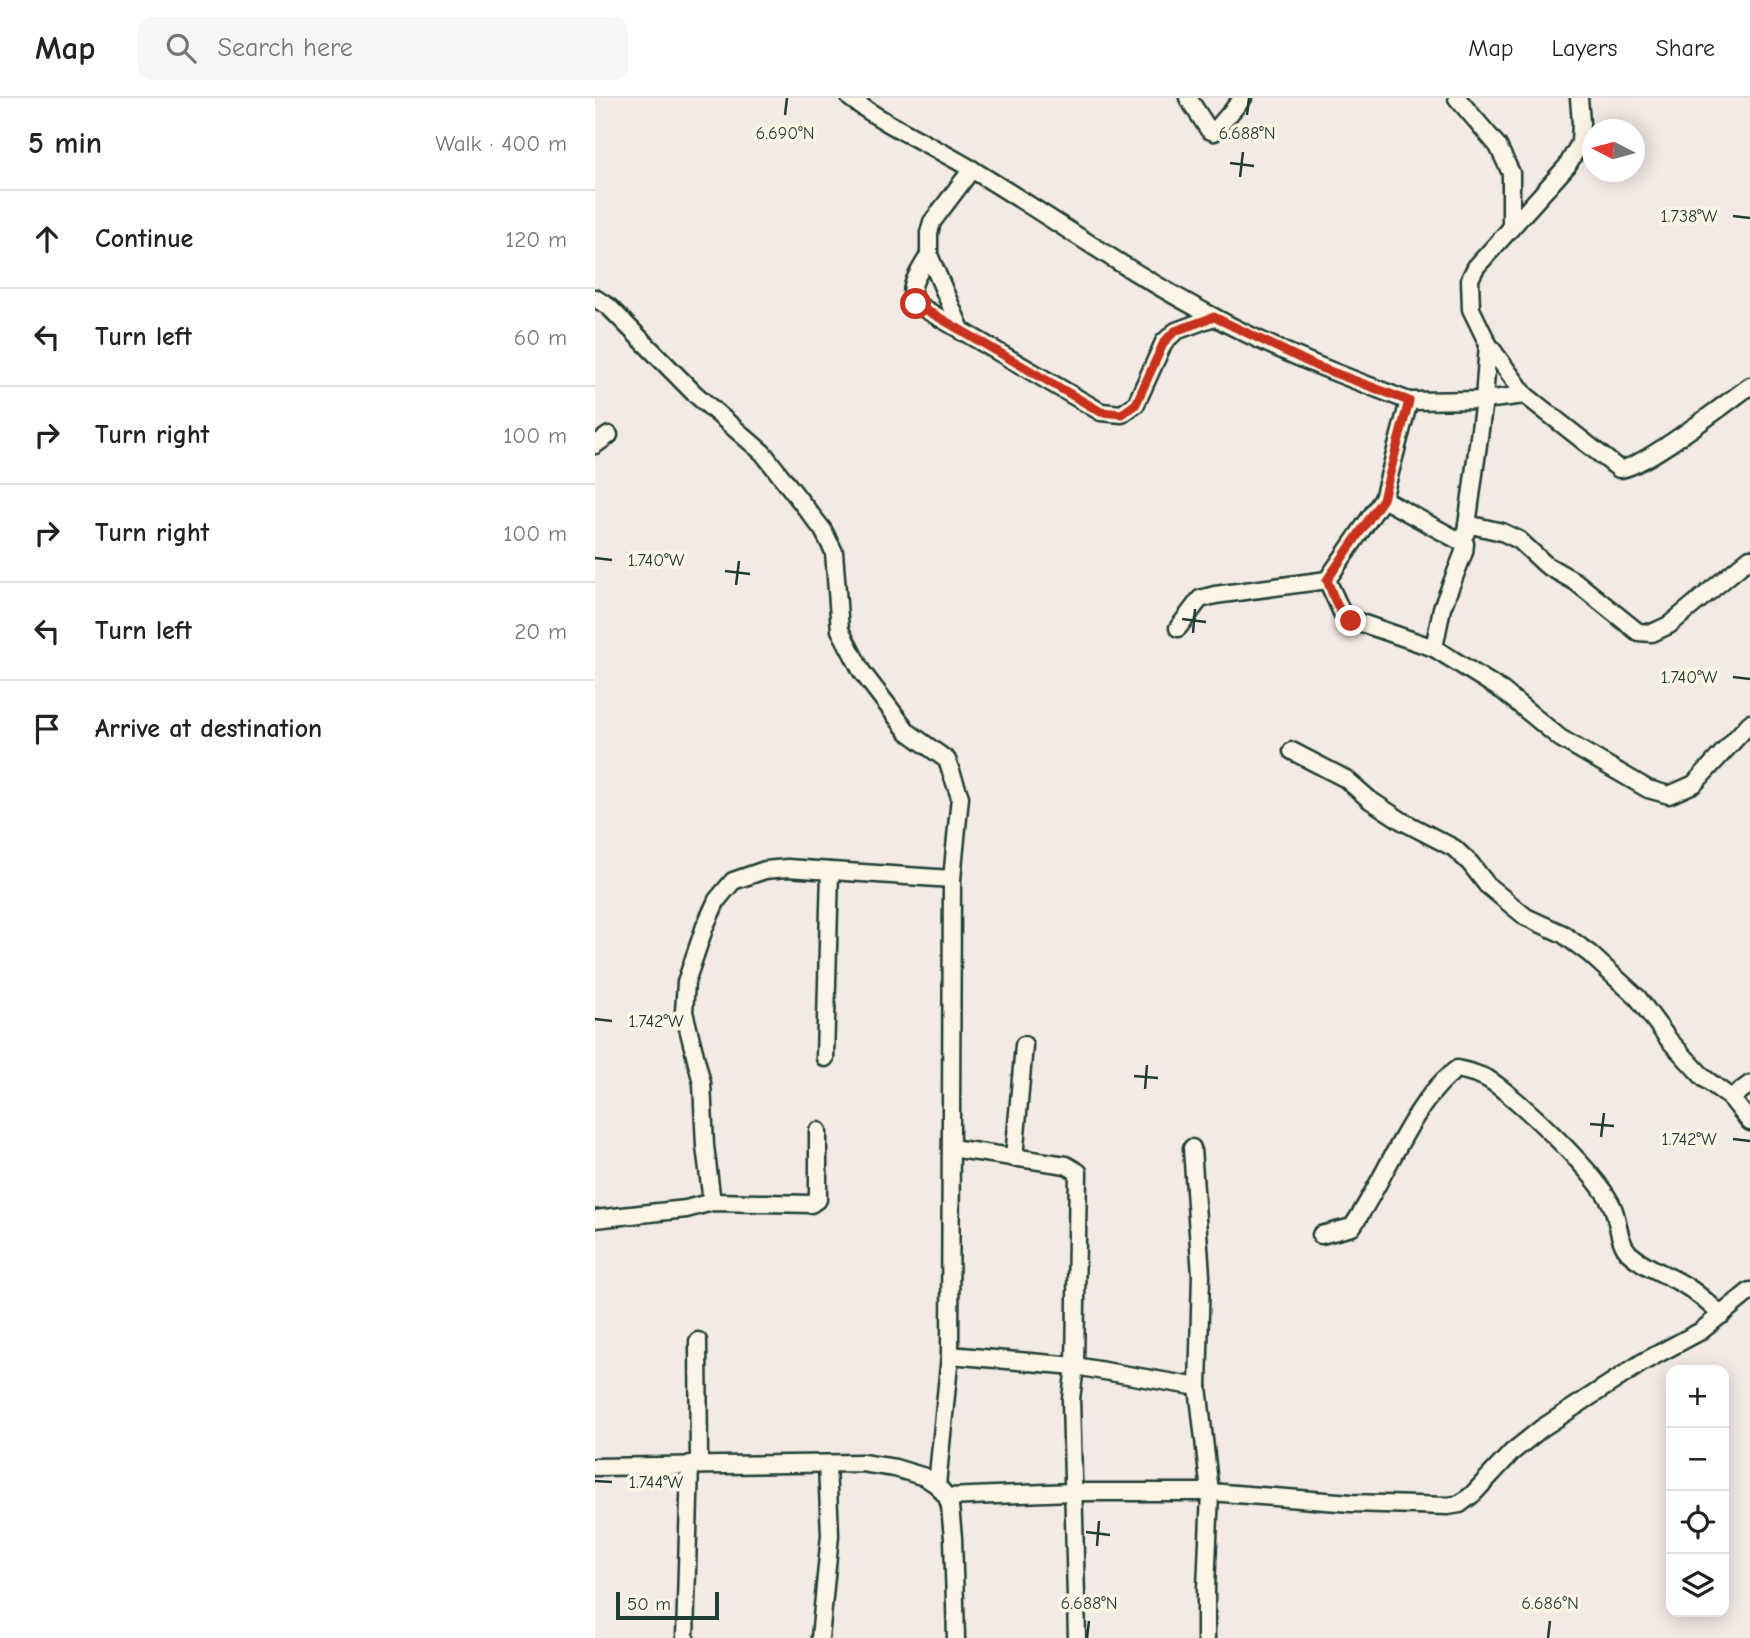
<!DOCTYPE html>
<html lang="en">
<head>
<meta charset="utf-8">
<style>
	body { margin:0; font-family:"Comic Neue",sans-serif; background:#f6f6f6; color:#222 }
	.controls { position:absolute; right:21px; bottom:21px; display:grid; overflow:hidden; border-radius:14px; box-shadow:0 4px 18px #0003 }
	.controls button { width:63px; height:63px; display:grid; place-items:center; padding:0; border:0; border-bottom:2px solid #e0e0e0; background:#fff; color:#222; font:35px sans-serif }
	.compass { position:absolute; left:987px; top:21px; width:63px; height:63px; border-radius:50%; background:#fff; box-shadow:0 4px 18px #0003; rotate:276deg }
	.scale { position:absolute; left:21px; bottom:18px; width:103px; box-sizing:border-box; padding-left:7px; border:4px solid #1f3d34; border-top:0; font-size:19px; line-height:24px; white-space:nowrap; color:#1f3d34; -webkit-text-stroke:5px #fcf5e5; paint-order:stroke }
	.stop { position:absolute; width:21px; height:21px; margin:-16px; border:5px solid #c8321e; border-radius:50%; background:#fff }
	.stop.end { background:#c8321e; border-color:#fff; box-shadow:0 2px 7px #0008 }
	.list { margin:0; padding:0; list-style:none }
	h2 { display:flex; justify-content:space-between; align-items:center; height:91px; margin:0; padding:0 28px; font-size:30px }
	h2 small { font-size:23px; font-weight:400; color:#767676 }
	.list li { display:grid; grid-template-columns:46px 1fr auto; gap:21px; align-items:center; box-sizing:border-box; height:98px; padding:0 28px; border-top:2px solid #e0e0e0 }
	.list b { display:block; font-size:26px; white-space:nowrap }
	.list em { font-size:23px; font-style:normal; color:#767676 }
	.icon { flex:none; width:38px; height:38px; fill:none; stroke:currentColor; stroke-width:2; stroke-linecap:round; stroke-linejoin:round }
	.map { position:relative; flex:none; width:1155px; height:1540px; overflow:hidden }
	header { display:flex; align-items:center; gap:42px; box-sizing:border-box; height:98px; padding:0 35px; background:#fff; border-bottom:2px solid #e0e0e0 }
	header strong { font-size:33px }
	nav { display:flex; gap:38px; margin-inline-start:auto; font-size:24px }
	.search { width:490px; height:63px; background:#f6f6f6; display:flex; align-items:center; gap:18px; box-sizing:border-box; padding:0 24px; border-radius:14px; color:#767676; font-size:26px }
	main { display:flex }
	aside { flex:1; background:#fff }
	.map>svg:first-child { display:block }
</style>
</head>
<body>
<header>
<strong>Map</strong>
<div class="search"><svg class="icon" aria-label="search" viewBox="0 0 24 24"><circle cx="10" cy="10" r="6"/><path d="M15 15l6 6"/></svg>Search here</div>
<nav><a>Map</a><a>Layers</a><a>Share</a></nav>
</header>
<main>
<aside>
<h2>5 min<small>Walk · 400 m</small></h2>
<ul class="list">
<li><svg class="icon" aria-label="ahead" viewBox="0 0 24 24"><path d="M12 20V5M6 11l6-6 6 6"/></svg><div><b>Continue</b></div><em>120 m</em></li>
<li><svg class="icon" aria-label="left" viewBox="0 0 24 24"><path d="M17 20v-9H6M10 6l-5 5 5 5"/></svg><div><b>Turn left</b></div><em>60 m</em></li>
<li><svg class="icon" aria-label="right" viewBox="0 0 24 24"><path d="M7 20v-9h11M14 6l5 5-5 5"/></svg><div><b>Turn right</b></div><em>100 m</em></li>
<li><svg class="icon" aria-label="right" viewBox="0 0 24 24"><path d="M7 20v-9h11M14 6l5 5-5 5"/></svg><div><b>Turn right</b></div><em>100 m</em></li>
<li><svg class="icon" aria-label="left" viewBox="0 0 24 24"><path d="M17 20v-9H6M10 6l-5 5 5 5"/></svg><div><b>Turn left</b></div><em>20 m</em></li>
<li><svg class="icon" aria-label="arrive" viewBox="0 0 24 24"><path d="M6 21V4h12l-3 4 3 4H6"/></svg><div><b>Arrive at destination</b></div></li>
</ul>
</aside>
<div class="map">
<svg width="1155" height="1540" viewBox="0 0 1155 1540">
	<rect width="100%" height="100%" fill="#f3e9e5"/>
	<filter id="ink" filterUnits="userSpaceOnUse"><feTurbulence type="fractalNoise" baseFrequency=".0143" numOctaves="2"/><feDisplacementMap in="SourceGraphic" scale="14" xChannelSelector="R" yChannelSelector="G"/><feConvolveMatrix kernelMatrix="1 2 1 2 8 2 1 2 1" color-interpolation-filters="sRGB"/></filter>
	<g filter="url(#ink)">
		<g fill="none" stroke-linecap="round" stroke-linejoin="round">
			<defs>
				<g id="street">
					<path d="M 255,0 C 293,29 337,47 378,72 C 459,121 536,176 619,219 C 682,253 748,278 814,303"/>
					<polyline points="593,0 614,32 619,34 648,0"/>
					<polyline points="862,0 903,48 916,75 916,130"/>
					<path d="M 984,0 L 986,25 L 985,45 L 972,68 L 881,169 L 875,181 L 876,211 L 893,246 L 930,297 L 1024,371 C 1046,372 1132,304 1155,288"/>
					<path d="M 334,157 C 326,172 310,190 321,206 L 506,314 L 527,316 L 541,306 L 569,244 L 581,233 L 619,219"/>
					<polyline points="0,200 14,209 100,296 168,355 228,432 239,454 245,532 267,574 313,634 352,662 365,699 357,781 355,1257 342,1387"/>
					<polyline points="367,234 334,157 334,135 337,124 377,71"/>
					<polyline points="930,297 889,302 814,303 788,401 732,482 749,519 839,550 908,593 965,640 1053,691 1074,697 1099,686 1155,625"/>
					<polyline points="0,347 14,337"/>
					<polyline points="788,401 870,446 869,454 847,510 839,550"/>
					<polyline points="872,426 907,434 924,442 951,467 981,484 1043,534 1057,535 1074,527 1155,460"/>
					<polyline points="871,435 889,302 893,246"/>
					<polyline points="583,530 605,501 620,497 732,482"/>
					<polyline points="697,653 751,681 775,702 807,723 859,750 875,765 892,787 931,819 968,836 995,856 1043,900 1074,942 1109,980 1136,1000 1155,1024"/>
					<polyline points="230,960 235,773"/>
					<polyline points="1136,1000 1155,986"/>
					<polyline points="356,1050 471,1067 483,1074 480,1268 476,1301 482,1540"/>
					<polyline points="419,1060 429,947"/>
					<polyline points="117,1104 110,1048 107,985 89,914 91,884 110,828 122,802 138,783 170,772 192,770 357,781"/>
					<polyline points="0,1121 91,1111 117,1104 216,1106 223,1101 223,1033"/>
					<path d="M 726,1137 L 757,1129 C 789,1084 818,1002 862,971 C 872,973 883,976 893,981 C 922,999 1006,1079 1018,1110 C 1024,1124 1023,1144 1034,1155 C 1051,1171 1075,1177 1094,1190 C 1106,1198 1116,1208 1127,1217"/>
					<polyline points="103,1243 104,1366"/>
					<polyline points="355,1257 480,1268 603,1289 606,1177 597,1050"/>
					<polyline points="603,1289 615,1394 611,1491 611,1540"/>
					<polyline points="0,1369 267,1365 300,1370 330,1379 342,1387 352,1399 355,1408 358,1440 361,1540"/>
					<polyline points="352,1399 477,1394 615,1394 756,1405 853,1408 865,1406 878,1396 917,1354 947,1330 1048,1264 1106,1233 1155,1193"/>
					<polyline points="90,1540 95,1366"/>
					<polyline points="225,1540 235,1437 232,1366"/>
				</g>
			</defs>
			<use href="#street" stroke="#1f3d34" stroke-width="21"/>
			<use href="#street" stroke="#fcf5e5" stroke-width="16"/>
		</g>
	</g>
	<g fill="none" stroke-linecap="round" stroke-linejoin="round" filter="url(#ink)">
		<path stroke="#c8321e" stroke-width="9" d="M 321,206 L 506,314 L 527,316 L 541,306 L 569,244 L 580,233 L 619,219 L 721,268 L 814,303 L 788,401 L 732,482 C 738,496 742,515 756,523"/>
	</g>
	<path fill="none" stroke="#1f3d34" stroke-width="2.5" d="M 190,17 L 192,0M 652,17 L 654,0M 635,65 L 659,68M 645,79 L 648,54M 1138,118 L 1155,120M 0,460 L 17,462M 130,473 L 155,476M 141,487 L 144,463M 587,521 L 611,524M 598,535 L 600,511M 1138,579 L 1155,581M 0,921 L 17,923M 539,978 L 563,980M 550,991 L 552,967M 995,1026 L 1019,1028M 1006,1039 L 1009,1015M 1138,1041 L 1155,1043M 0,1383 L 17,1384M 491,1434 L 515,1437M 502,1448 L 504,1423M 492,1540 L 494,1523M 953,1540 L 955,1523"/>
	<g font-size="18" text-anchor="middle" fill="#1f3d34" stroke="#fcf5e5" stroke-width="7" stroke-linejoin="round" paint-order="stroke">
		<text x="190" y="41">6.690°N</text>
		<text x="652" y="41">6.688°N</text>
		<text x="1094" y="124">1.738°W</text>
		<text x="61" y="468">1.740°W</text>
		<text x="1094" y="585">1.740°W</text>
		<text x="61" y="929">1.742°W</text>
		<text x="1094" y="1047">1.742°W</text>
		<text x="61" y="1390">1.744°W</text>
		<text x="494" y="1511">6.688°N</text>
		<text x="955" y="1511">6.686°N</text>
	</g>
</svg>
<div class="controls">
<button>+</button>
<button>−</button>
<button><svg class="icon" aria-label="locate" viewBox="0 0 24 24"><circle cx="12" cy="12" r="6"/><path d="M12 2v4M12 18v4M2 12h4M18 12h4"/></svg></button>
<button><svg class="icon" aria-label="layers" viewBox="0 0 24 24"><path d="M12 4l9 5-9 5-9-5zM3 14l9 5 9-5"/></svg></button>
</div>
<svg class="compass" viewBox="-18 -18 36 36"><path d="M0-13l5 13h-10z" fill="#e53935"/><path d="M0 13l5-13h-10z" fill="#767676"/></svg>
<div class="scale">50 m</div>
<div class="stop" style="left:321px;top:206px"></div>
<div class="stop end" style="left:756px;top:523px"></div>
</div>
</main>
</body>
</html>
